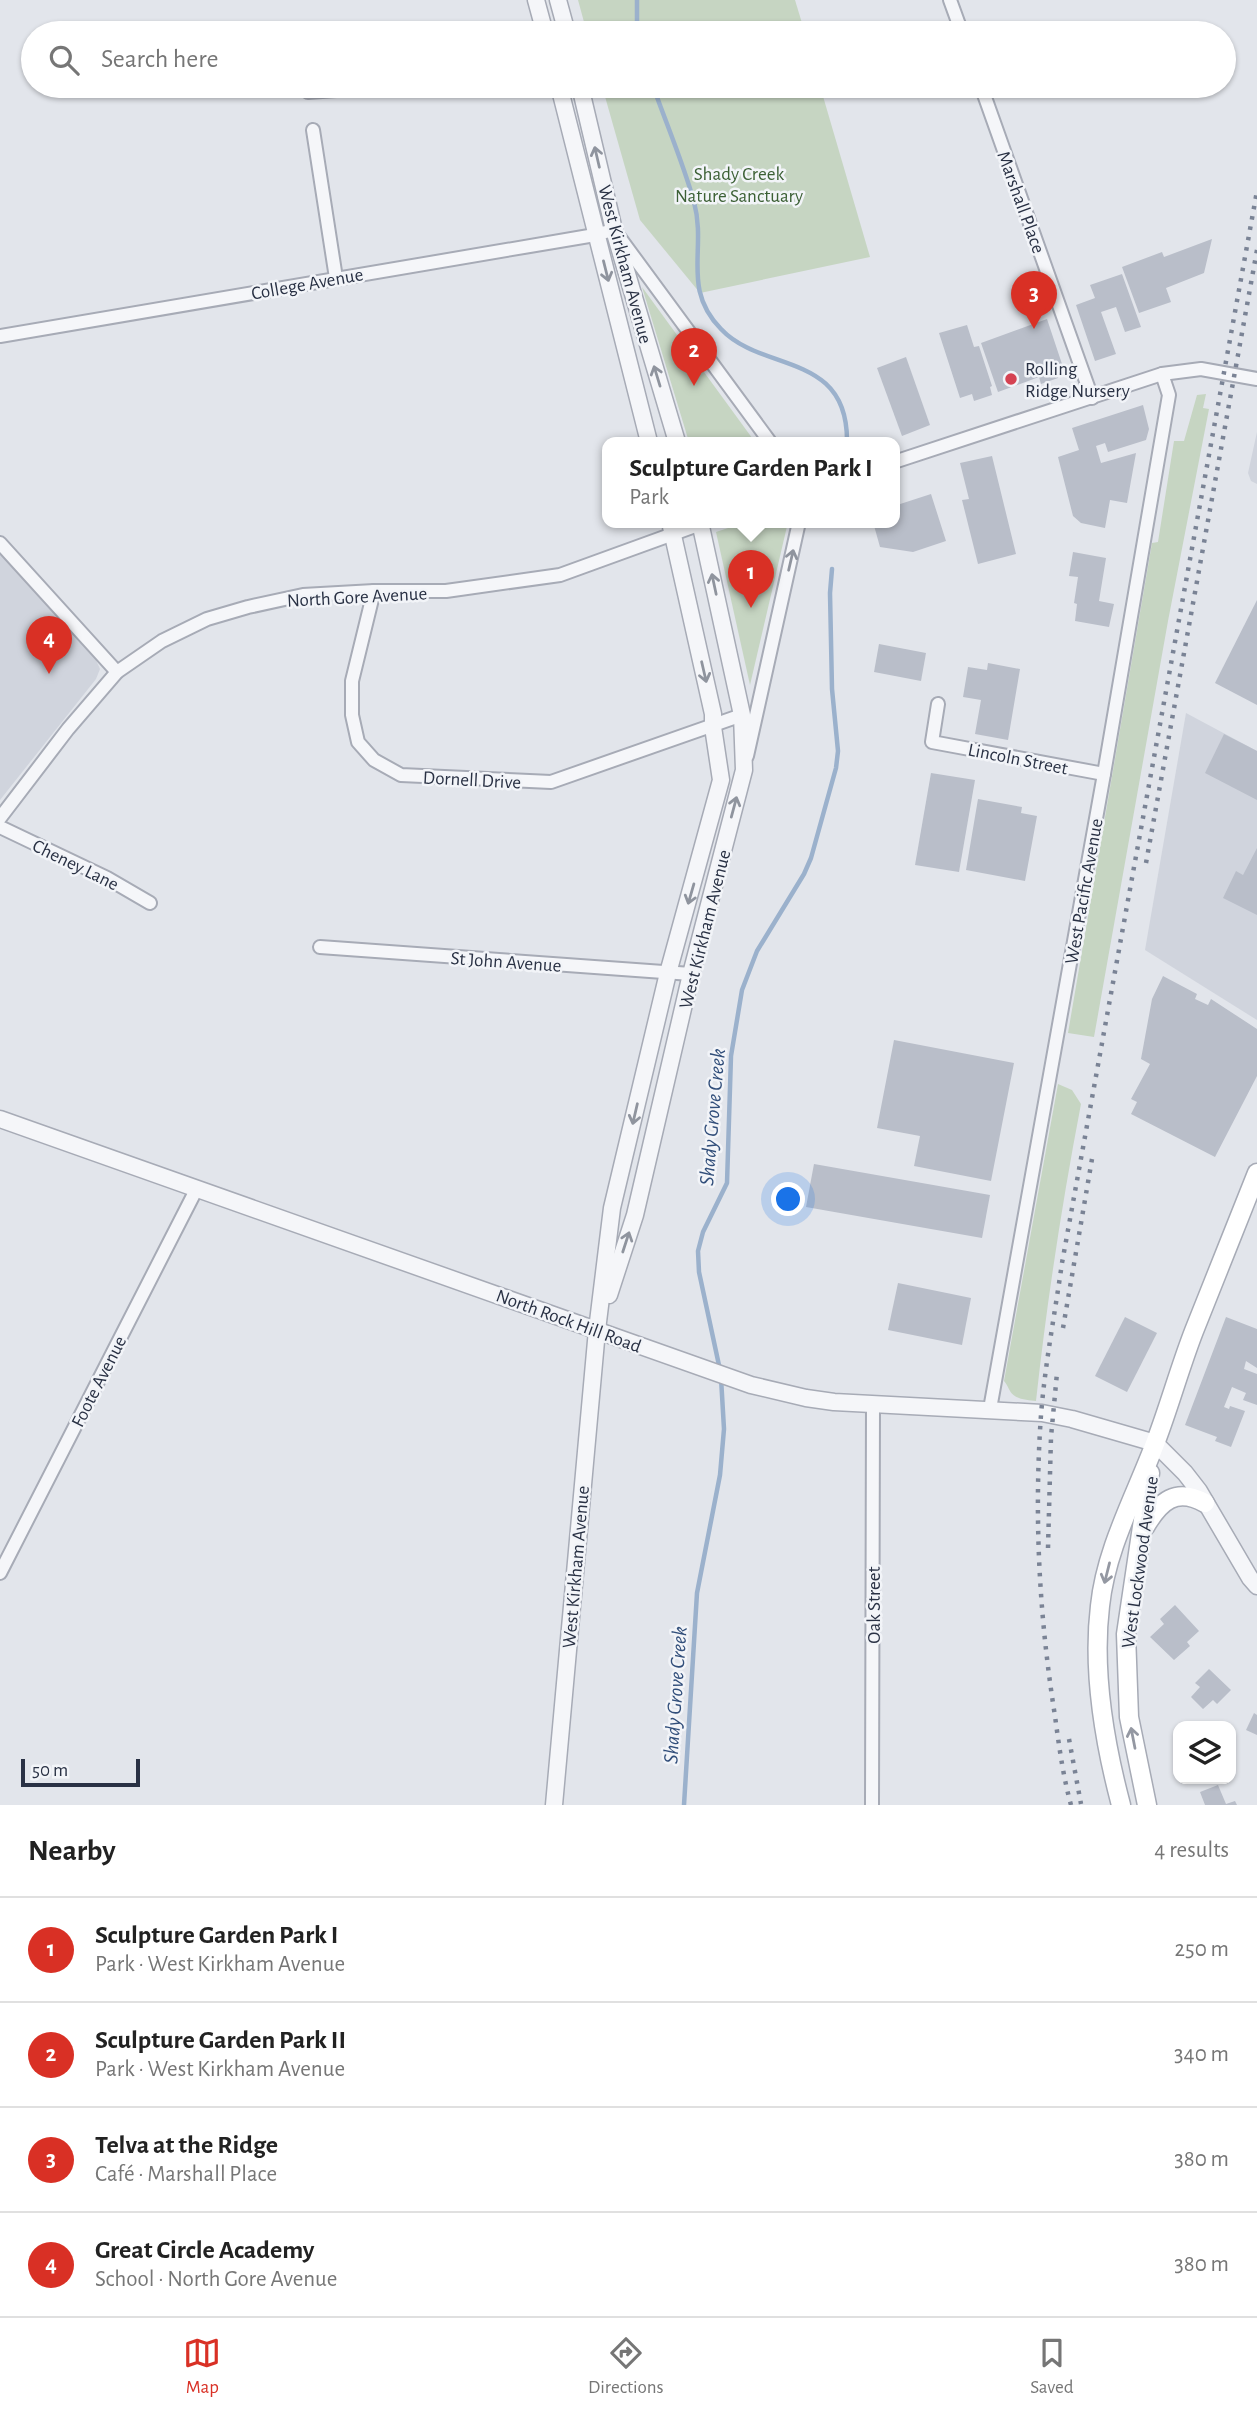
<!DOCTYPE html>
<html lang="en">
<head>
<meta charset="utf-8">
<style>
	body { margin:0; font-family:"Alegreya Sans",sans-serif; background:#f6f6f6; color:#222 }
	.controls { position:absolute; right:21px; bottom:21px; display:grid; overflow:hidden; border-radius:14px; box-shadow:0 2px 5px #0004 }
	.controls button { width:63px; height:63px; display:grid; place-items:center; padding:0; border:0; border-bottom:2px solid #e0e0e0; background:#fff; color:#222; font:35px sans-serif }
	.scale { position:absolute; left:21px; bottom:18px; width:119px; box-sizing:border-box; padding-left:7px; border:4px solid #293144; border-top:0; font-size:19px; line-height:24px; white-space:nowrap; color:#293144; -webkit-text-stroke:5px #f2f4f8; paint-order:stroke }
	.you { position:absolute; left:789px; top:1200px; width:24px; height:24px; margin:-18px; border:5px solid #fff; border-radius:50%; background:#1a73e8; box-shadow:0 0 0 10px #1a73e833 }
	.badge { display:grid; place-items:center; width:46px; height:46px; border-radius:50%; background:#d93025; color:#fff; font-size:23px; font-weight:700 }
	.pin { position:absolute; translate:-50% -58px; filter:drop-shadow(0 2px 4px #0008) }
	.pin::after { content:''; position:absolute; top:37px; width:24px; height:21px; background:inherit; clip-path:polygon(0 0,100% 0,50% 100%) }
	.popup { position:absolute; left:602px; top:437px; width:298px; height:91px; box-sizing:border-box; display:grid; place-content:center; border-radius:14px; background:#fff; filter:drop-shadow(0 2px 5px #0005); font-size:23px; white-space:nowrap; color:#767676 }
	.popup b { font-size:26px; color:#222 }
	.popup::after { content:''; position:absolute; left:50%; top:100%; margin-left:-14px; border:14px solid transparent; border-top-color:#fff }
	.list { margin:0; padding:0; list-style:none }
	h2 { display:flex; justify-content:space-between; align-items:center; height:91px; margin:0; padding:0 28px; font-size:30px }
	h2 small { font-size:23px; font-weight:400; color:#767676 }
	.list li { display:grid; grid-template-columns:46px 1fr auto; gap:21px; align-items:center; box-sizing:border-box; height:105px; padding:0 28px; border-top:2px solid #e0e0e0 }
	.list b { display:block; font-size:26px; white-space:nowrap }
	.list p { margin:0; font-size:23px; white-space:nowrap; color:#767676 }
	.list em { font-size:23px; font-style:normal; color:#767676 }
	.icon { flex:none; width:38px; height:38px; fill:none; stroke:currentColor; stroke-width:2; stroke-linecap:round; stroke-linejoin:round }
	.map { position:relative; flex:none; width:1257px; height:1805px; overflow:hidden }
	.search { position:absolute; background:#fff; box-shadow:0 2px 5px #0004; left:21px; right:21px; top:21px; height:77px; display:flex; align-items:center; gap:18px; box-sizing:border-box; padding:0 24px; border-radius:38px; color:#767676; font-size:26px }
	.sheet { height:511px; background:#fff }
	nav { display:flex; justify-content:space-around; align-items:center; box-sizing:border-box; height:98px; border-top:2px solid #e0e0e0; background:#fff; font-size:19px; color:#767676 }
	nav a { display:grid; justify-items:center; gap:4px }
	nav .on { color:#d93025 }
	.map>svg:first-child { display:block }
</style>
</head>
<body>
<div class="map">
<svg width="1257" height="1805" viewBox="0 0 1257 1805">
	<rect width="100%" height="100%" fill="#e2e5eb"/>
	<g fill="#d0d4dd">
		<polygon points="1257,432 1257,484 1251,481 1248,473"/>
		<polygon points="0,552 96,660 100,669 96,679 0,800"/>
		<polygon points="1186,713 1257,751 1257,1020 1145,950"/>
	</g>
	<g fill="#c6d5c2">
		<polygon points="578,0 795,0 805,33 587,33"/>
		<polygon points="602,86 820,86 870,257 700,293 640,220"/>
		<polygon points="642,287 755,442 689,442"/>
		<polygon points="1206,394 1203,408 1209,409 1168,621 1094,1037 1068,1033 1152,543 1158,542 1174,441 1184,441 1197,395"/>
		<polygon points="746,522 788,522 750,685 716,532"/>
		<path d="M 1058,1084 L 1072,1090 L 1081,1104 C 1062,1203 1047,1301 1036,1401 C 1028,1400 1015,1400 1010,1391 C 1008,1388 1007,1384 1004,1381 Z"/>
	</g>
	<g fill="none" stroke-linecap="round" stroke-linejoin="round">
		<g stroke="#9bb1cc" stroke-width="4.5">
			<polyline points="637,33 637,0"/>
			<path d="M 653,86 C 666,123 684,165 694,202 C 707,250 681,288 721,329 C 762,373 848,351 847,442"/>
			<polyline points="720,1370 699,1272 698,1251 703,1232 727,1183 731,1056 742,990 757,951 804,874 811,858 836,768 838,751 832,689 830,593 832,569"/>
			<polyline points="684,1805 697,1593 720,1475 724,1429 721,1378"/>
		</g>
	</g>
	<g fill="#b9bec9">
		<polygon points="1212,239 1204,273 1166,288 1171,302 1139,313 1122,267 1162,252 1164,257"/>
		<polygon points="1122,274 1141,327 1125,332 1116,307 1101,312 1116,354 1095,361 1076,305 1095,298 1090,285"/>
		<polygon points="1047,319 1063,367 1056,370 1058,378 1041,384 1039,377 998,392 981,343"/>
		<polygon points="967,325 974,347 979,346 992,386 990,387 992,395 974,401 972,394 960,398 939,333"/>
		<polygon points="906,357 930,425 902,436 877,368"/>
		<polygon points="1143,405 1149,429 1146,440 1108,452 1105,443 1096,446 1101,463 1136,453 1127,503 1110,500 1105,528 1081,523 1073,516 1058,457 1079,450 1072,428"/>
		<polygon points="992,456 1016,554 978,564 962,500 969,499 960,463"/>
		<polygon points="931,494 946,541 913,552 880,547 873,522 894,522 894,506"/>
		<polygon points="1073,552 1106,558 1099,601 1114,604 1109,627 1075,621 1077,604 1074,603 1078,577 1069,576"/>
		<polygon points="1257,600 1257,705 1215,683"/>
		<polygon points="879,644 926,653 921,681 874,672"/>
		<polygon points="988,663 1020,669 1008,740 975,734 981,700 963,697 968,667 987,670"/>
		<polygon points="1224,734 1257,751 1257,800 1205,773"/>
		<polygon points="931,773 975,780 959,872 915,865"/>
		<polygon points="978,799 1022,807 1021,813 1037,816 1025,881 966,870"/>
		<polygon points="1257,848 1257,915 1223,898 1236,871 1243,875"/>
		<polygon points="1163,976 1197,994 1195,999 1208,1005 1211,999 1257,1029 1257,1076 1215,1157 1131,1114 1137,1102 1131,1099 1150,1064 1141,1059 1152,999"/>
		<polygon points="894,1040 1014,1063 991,1181 914,1166 920,1136 877,1128"/>
		<polygon points="814,1164 990,1195 982,1238 806,1207"/>
		<polygon points="898,1283 971,1298 962,1345 888,1330"/>
		<polygon points="1125,1317 1157,1333 1127,1392 1095,1376"/>
		<polygon points="1226,1317 1257,1329 1257,1368 1246,1361 1244,1369 1257,1374 1257,1405 1243,1400 1246,1393 1232,1387 1224,1407 1229,1409 1230,1406 1245,1411 1231,1447 1215,1441 1217,1437 1185,1425"/>
		<polygon points="1175,1605 1199,1631 1187,1642 1190,1646 1174,1660 1150,1637 1164,1624 1160,1619"/>
		<polygon points="1209,1669 1231,1690 1217,1704 1213,1700 1203,1709 1191,1697 1200,1687 1195,1683"/>
		<polygon points="1254,1713 1257,1715 1257,1735 1246,1730"/>
		<polygon points="1218,1785 1226,1804 1235,1801 1237,1805 1205,1805 1200,1792"/>
	</g>
	<g fill="none" stroke-linecap="round" stroke-linejoin="round">
		<defs>
			<g id="minor">
				<polyline points="950,0 962,33"/>
				<polyline points="981,86 1092,398"/>
				<polyline points="308,92 393,86"/>
				<polyline points="313,130 336,278"/>
				<polyline points="0,336 589,236 614,230 770,442"/>
				<polyline points="894,462 1162,374 1201,369 1257,379"/>
				<polyline points="0,543 117,672"/>
				<polyline points="374,591 352,681 352,715 358,742 374,760 401,775 551,782 742,715"/>
				<polyline points="938,704 932,742 1104,774"/>
				<polyline points="747,756 799,522"/>
				<polyline points="0,818 68,729 117,672 162,641 207,619 248,607 303,595 374,591 446,591 560,575 706,522"/>
				<polyline points="0,827 107,878 150,903"/>
				<polyline points="320,947 691,974"/>
				<polyline points="990,1409 1104,774 1169,395 1162,374"/>
				<polyline points="0,1573 196,1190"/>
				<polyline points="872,1805 873,1405"/>
			</g>
			<g id="tertiary">
				<polyline points="536,0 545,33"/>
				<polyline points="558,0 567,33"/>
				<polyline points="559,86 649,442"/>
				<polyline points="580,86 614,230 677,442"/>
				<polyline points="0,1119 751,1385 806,1398 834,1402 1042,1413 1072,1419 1155,1443 1185,1473 1199,1491 1250,1578 1257,1586"/>
				<polyline points="609,1295 635,1215 691,974 744,770 742,715 700,522"/>
				<polyline points="554,1805 597,1330 612,1208 668,973 721,780 713,727 713,714 670,522"/>
			</g>
			<g id="secondary">
				<path d="M 1145,1527 C 1160,1501 1176,1487 1205,1503"/>
				<path d="M 1121,1805 C 1104,1741 1092,1672 1100,1606 C 1106,1548 1136,1495 1156,1441 C 1170,1404 1180,1367 1194,1331 C 1215,1278 1236,1226 1257,1173"/>
				<polyline points="1147,1805 1129,1717 1126,1634 1150,1473"/>
			</g>
		</defs>
		<use href="#minor" stroke="#a7abb6" stroke-width="16"/>
		<use href="#tertiary" stroke="#a7abb6" stroke-width="19"/>
		<use href="#secondary" stroke="#a7abb6" stroke-width="21"/>
		<use href="#minor" stroke="#f5f6f9" stroke-width="12"/>
		<use href="#tertiary" stroke="#f5f6f9" stroke-width="16"/>
		<use href="#secondary" stroke="#fff" stroke-width="18"/>
		<g stroke="#7a8395" stroke-width="4.5" stroke-dasharray="3.5 7" stroke-linecap="butt">
			<polyline points="1146,863 1257,250"/>
			<polyline points="1063,1328 1092,1159"/>
			<polyline points="1048,1548 1051,1437 1057,1373"/>
			<polyline points="1069,1739 1081,1804"/>
			<path d="M 1071,1805 C 1063,1776 1059,1746 1055,1716 C 1039,1616 1034,1516 1041,1415 C 1045,1364 1055,1313 1062,1263 L 1257,191"/>
		</g>
	</g>
	<defs><path id="oneway-shaft" d="M-6 0H5M1.5-3L5.5 0L1.5 3" fill="none" stroke-width="1.6" stroke-linecap="round" stroke-linejoin="round" transform="scale(1.75)"/></defs>
	<g stroke="#8f949e">
		<use href="#oneway-shaft" transform="translate(597 157) rotate(-103)"/>
		<use href="#oneway-shaft" transform="translate(606 271) rotate(76)"/>
		<use href="#oneway-shaft" transform="translate(657 376) rotate(-107)"/>
		<use href="#oneway-shaft" transform="translate(791 560) rotate(-77)"/>
		<use href="#oneway-shaft" transform="translate(714 584) rotate(-102)"/>
		<use href="#oneway-shaft" transform="translate(704 672) rotate(77)"/>
		<use href="#oneway-shaft" transform="translate(734 807) rotate(-75)"/>
		<use href="#oneway-shaft" transform="translate(691 894) rotate(106)"/>
		<use href="#oneway-shaft" transform="translate(635 1114) rotate(103)"/>
		<use href="#oneway-shaft" transform="translate(626 1242) rotate(-72)"/>
	</g>
	<g stroke="#9498a2">
		<use href="#oneway-shaft" transform="translate(1107 1573) rotate(104)"/>
		<use href="#oneway-shaft" transform="translate(1133 1738) rotate(-101)"/>
	</g>
	<circle fill="#d54252" stroke="#f2f4f8" stroke-width="2.5" cx="1011" cy="379" r="7"/>
	<g text-anchor="middle" stroke-width="5" stroke-linejoin="round" paint-order="stroke">
		<g font-size="19" fill="#3c6035" stroke="#f2f4f8">
			<text x="739" y="180">Shady Creek<tspan x="739" dy="22">Nature Sanctuary</tspan></text>
		</g>
		<g font-size="19" fill="#293144" stroke="#f2f4f8">
			<text transform="translate(1022 202) rotate(70)" y="7">Marshall Place</text>
			<text transform="translate(626 264) rotate(75)" y="7">West Kirkham Avenue</text>
			<text transform="translate(307 283) rotate(-10)" y="7">College Avenue</text>
			<text transform="translate(357 596) rotate(-3)" y="7">North Gore Avenue</text>
			<text transform="translate(1018 758) rotate(11)" y="7">Lincoln Street</text>
			<text transform="translate(472 779) rotate(3)" y="7">Dornell Drive</text>
			<text transform="translate(76 864) rotate(26)" y="7">Cheney Lane</text>
			<text transform="translate(1083 891) rotate(-80)" y="7">West Pacific Avenue</text>
			<text transform="translate(704 929) rotate(-76)" y="7">West Kirkham Avenue</text>
			<text transform="translate(506 961) rotate(4)" y="7">St John Avenue</text>
			<text transform="translate(569 1320) rotate(20)" y="7">North Rock Hill Road</text>
			<text transform="translate(98 1381) rotate(-63)" y="7">Foote Avenue</text>
			<text transform="translate(1139 1562) rotate(-82)" y="7">West Lockwood Avenue</text>
			<text transform="translate(575 1567) rotate(-85)" y="7">West Kirkham Avenue</text>
			<text transform="translate(873 1605) rotate(-90)" y="7">Oak Street</text>
		</g>
		<g font-size="19" fill="#293144" stroke="#f2f4f8" text-anchor="start">
			<text x="1025" y="375">Rolling<tspan x="1025" dy="22">Ridge Nursery</tspan></text>
		</g>
		<g font-size="21" font-style="italic" fill="#314e7a" stroke="#f2f4f8">
			<text transform="translate(712 1117) rotate(-85)" y="7">Shady Grove Creek</text>
			<text transform="translate(675 1695) rotate(-86)" y="7">Shady Grove Creek</text>
		</g>
	</g>
</svg>
<div class="controls">
<button><svg class="icon" aria-label="layers" viewBox="0 0 24 24"><path d="M12 4l9 5-9 5-9-5zM3 14l9 5 9-5"/></svg></button>
</div>
<div class="scale">50 m</div>
<div class="you"></div>
<div class="pin badge" style="left:751px;top:608px">1</div>
<div class="popup"><b>Sculpture Garden Park I</b>Park</div>
<div class="pin badge" style="left:694px;top:386px">2</div>
<div class="pin badge" style="left:1034px;top:329px">3</div>
<div class="pin badge" style="left:49px;top:674px">4</div>
<div class="search"><svg class="icon" aria-label="search" viewBox="0 0 24 24"><circle cx="10" cy="10" r="6"/><path d="M15 15l6 6"/></svg>Search here</div>
</div>
<section class="sheet">
<h2>Nearby<small>4 results</small></h2>
<ul class="list">
<li><span class="badge">1</span><div><b>Sculpture Garden Park I</b><p>Park · West Kirkham Avenue</p></div><em>250 m</em></li>
<li><span class="badge">2</span><div><b>Sculpture Garden Park II</b><p>Park · West Kirkham Avenue</p></div><em>340 m</em></li>
<li><span class="badge">3</span><div><b>Telva at the Ridge</b><p>Café · Marshall Place</p></div><em>380 m</em></li>
<li><span class="badge">4</span><div><b>Great Circle Academy</b><p>School · North Gore Avenue</p></div><em>380 m</em></li>
</ul>
</section>
<nav>
<a class="on"><svg class="icon" aria-label="map" viewBox="0 0 24 24"><path d="M3 6l6-2 6 2 6-2v14l-6 2-6-2-6 2zM9 4v14M15 6v14"/></svg>Map</a>
<a><svg class="icon" aria-label="directions" viewBox="0 0 24 24"><path d="M12 3l9 9-9 9-9-9zM9 14v-3h6M13 9l2 2-2 2"/></svg>Directions</a>
<a><svg class="icon" aria-label="saved" viewBox="0 0 24 24"><path d="M7 4h10v16l-5-4-5 4z"/></svg>Saved</a>
</nav>
</body>
</html>
